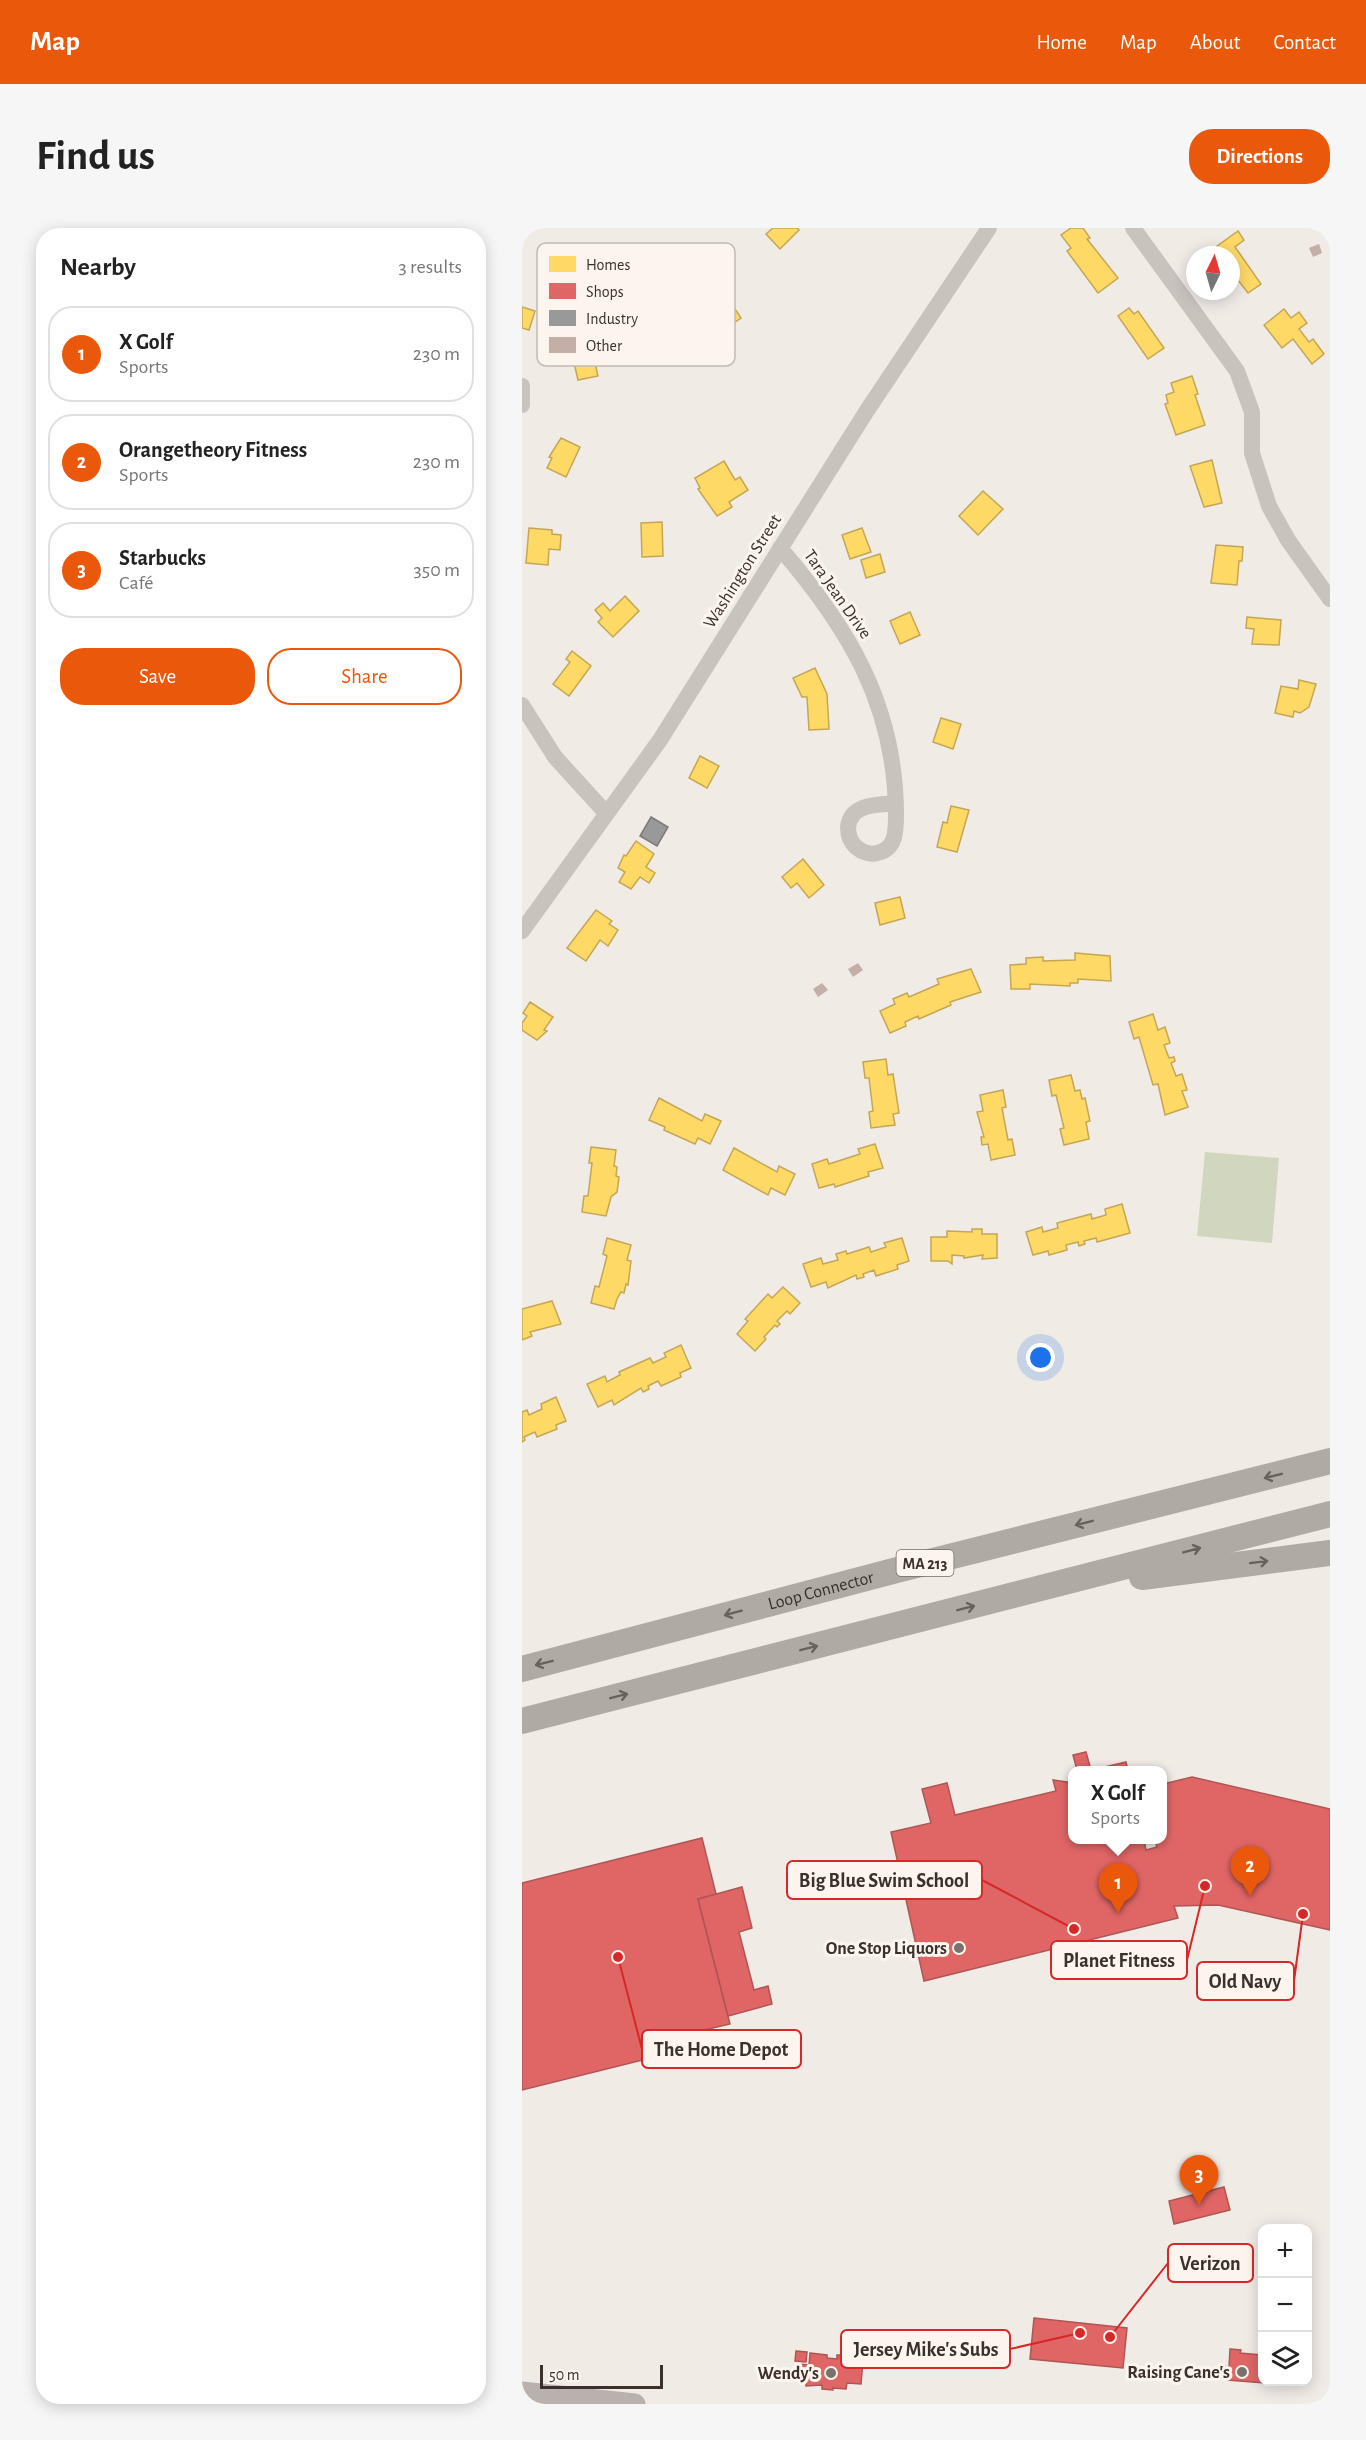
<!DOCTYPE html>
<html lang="en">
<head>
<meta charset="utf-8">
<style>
	body { margin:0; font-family:"Alegreya Sans",sans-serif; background:#f6f6f6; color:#222 }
	.controls { position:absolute; right:18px; bottom:18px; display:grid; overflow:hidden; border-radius:12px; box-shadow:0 3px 15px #0003 }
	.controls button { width:54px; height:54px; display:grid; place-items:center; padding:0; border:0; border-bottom:2px solid #e0e0e0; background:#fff; color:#222; font:30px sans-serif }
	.compass { position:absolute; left:664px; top:18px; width:54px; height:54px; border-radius:50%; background:#fff; box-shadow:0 3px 15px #0003; rotate:5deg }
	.scale { position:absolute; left:18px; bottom:15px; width:123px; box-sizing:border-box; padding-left:6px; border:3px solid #3b302b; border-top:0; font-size:16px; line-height:21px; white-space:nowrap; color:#3b302b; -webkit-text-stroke:4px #fbf5ee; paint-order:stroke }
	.you { position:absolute; left:519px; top:1130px; width:21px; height:21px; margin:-15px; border:4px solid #fff; border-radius:50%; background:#1a73e8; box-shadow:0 0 0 9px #1a73e833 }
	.badge { display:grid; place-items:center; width:39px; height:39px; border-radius:50%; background:#ea580c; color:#fff; font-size:20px; font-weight:700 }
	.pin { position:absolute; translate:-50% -50px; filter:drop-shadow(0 2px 3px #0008) }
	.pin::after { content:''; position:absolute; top:32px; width:21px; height:18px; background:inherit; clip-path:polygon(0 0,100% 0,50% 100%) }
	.popup { position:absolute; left:546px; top:1538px; width:99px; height:78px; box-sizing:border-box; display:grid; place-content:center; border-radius:12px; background:#fff; filter:drop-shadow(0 2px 4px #0005); font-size:20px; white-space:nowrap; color:#767676 }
	.popup b { font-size:22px; color:#222 }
	.popup::after { content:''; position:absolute; left:50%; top:100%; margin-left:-12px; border:12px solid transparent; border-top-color:#fff }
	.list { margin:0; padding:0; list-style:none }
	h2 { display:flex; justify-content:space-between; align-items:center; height:78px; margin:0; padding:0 24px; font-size:26px }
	h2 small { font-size:20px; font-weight:400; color:#767676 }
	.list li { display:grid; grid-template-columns:39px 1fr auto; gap:18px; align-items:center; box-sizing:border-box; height:96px; margin:0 12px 12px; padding:0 12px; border:2px solid #e0e0e0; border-radius:24px }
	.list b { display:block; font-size:22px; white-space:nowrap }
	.list p { margin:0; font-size:20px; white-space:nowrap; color:#767676 }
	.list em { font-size:20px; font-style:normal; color:#767676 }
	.actions { display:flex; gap:12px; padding:18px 24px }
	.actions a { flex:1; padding:14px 0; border:2px solid #ea580c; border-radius:24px; text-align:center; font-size:21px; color:#ea580c }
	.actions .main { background:#ea580c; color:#fff }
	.icon { flex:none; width:33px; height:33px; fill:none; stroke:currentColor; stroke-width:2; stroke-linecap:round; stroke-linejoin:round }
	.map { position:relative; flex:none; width:808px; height:2176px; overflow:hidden; border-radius:24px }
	header { display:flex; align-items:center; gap:36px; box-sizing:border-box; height:84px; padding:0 30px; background:#ea580c; color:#fff }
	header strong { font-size:28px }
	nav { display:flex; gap:33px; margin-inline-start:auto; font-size:21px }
	.intro { display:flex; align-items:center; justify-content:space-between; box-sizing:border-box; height:144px; padding:0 36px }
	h1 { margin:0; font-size:42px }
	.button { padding:15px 27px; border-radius:24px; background:#ea580c; color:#fff; font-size:21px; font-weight:700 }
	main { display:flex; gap:36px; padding:0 36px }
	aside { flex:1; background:#fff; border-radius:24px; box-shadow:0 3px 15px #0003 }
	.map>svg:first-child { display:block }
</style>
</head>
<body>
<header>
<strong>Map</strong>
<nav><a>Home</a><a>Map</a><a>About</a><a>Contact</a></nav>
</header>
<div class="intro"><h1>Find us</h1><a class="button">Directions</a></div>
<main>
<aside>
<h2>Nearby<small>3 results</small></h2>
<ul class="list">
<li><span class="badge">1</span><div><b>X Golf</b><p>Sports</p></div><em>230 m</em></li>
<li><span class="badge">2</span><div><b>Orangetheory Fitness</b><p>Sports</p></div><em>230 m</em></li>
<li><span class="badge">3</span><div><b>Starbucks</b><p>Café</p></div><em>350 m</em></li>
</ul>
<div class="actions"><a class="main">Save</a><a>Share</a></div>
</aside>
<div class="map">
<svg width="808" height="2176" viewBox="0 0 808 2176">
	<rect width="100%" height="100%" fill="#f0ebe5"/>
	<polygon fill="#d1d6bf" points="683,924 757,930 750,1015 675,1008"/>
	<g fill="#ffd966" stroke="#c4a654" stroke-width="1.5">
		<polygon points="251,0 275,0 277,2 258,21 244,6"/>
		<polygon points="549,0 561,0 568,10 565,11 596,50 576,65 545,23 549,20 539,7"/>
		<polygon points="716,3 722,12 713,19 739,56 726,65 716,52 711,55 709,52 709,27 695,27 691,21"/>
		<polygon points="207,72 219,90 197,105 185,86"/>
		<polygon points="0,79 13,83 7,102 0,100"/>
		<polygon points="607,80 612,86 616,83 642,120 626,131 596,88"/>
		<polygon points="762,81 769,90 777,84 785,95 777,101 787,114 791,111 802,126 790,136 771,111 760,120 742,97"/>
		<polygon points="70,122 76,148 56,152 50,126"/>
		<polygon points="670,148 676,166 673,167 683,197 654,207 643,176 646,175 644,167 652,164 649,155"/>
		<polygon points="39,210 58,219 44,249 25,240 30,230 27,229"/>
		<polygon points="690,232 700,275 682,279 668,238"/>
		<polygon points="202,233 213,252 218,249 226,262 207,274 210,279 195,288 176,261 178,260 173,250"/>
		<polygon points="461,263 481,281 456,307 437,288"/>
		<polygon points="140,294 141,328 120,329 119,295"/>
		<polygon points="7,300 30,302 30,306 39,307 38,322 27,321 26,337 4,335"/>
		<polygon points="340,300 349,324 328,331 320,307"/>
		<polygon points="694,317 721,319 720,333 717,333 715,357 689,355"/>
		<polygon points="358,326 363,344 344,350 339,332"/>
		<polygon points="103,368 117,383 91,409 76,394 80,390 73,382 81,375 88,383"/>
		<polygon points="388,384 398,407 378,416 368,393"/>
		<polygon points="725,389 759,392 757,417 730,416 732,401 724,400"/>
		<polygon points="50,423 69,438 47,468 31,456 48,434 44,431"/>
		<polygon points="293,440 305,466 307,501 287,502 285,469 280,469 271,450"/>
		<polygon points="777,452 794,456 787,479 778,485 772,483 771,489 753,485 759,458 776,461"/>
		<polygon points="419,490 439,496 431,521 411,514"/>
		<polygon points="178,528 197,538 185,560 167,550"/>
		<polygon points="429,578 447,582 435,624 415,619 421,594 425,595"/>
		<polygon points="114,613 132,626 124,639 133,645 127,655 118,649 109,661 97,654 103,644 96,640 102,627 104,628"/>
		<polygon points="281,631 302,657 287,670 275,655 269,660 260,649"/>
		<polygon points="378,669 383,690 358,697 353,675"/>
		<polygon points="74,682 90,693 87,696 96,702 86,718 78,712 64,733 45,720"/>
		<polygon points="553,725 588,728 589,753 556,751 556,755 548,755 548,758 508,756 508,761 489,761 488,737 504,736 504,730 521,729 521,733 553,732"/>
		<polygon points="449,741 459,764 428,774 429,777 397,791 396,788 383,794 384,798 368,805 358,783 373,776 371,771 385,765 387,769 417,756 415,751"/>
		<polygon points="8,774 31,789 22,802 25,803 15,812 0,802 0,795 5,788 1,785"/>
		<polygon points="631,786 636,802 643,799 648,815 642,817 647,830 652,829 653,833 649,835 654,848 660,846 665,862 660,863 666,879 643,887 636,856 631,857 617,809 612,811 607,794"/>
		<polygon points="364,831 366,847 371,846 377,885 371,886 373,897 349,900 347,884 351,883 347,850 343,850 341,834"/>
		<polygon points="549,847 553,863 558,862 560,871 563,870 568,893 564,894 567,911 542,917 538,901 542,900 534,867 530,868 527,852"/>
		<polygon points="481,862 484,879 480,880 486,912 490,911 493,927 469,932 466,916 460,917 459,909 462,909 455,884 461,883 458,867"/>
		<polygon points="137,870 180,893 183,886 199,893 188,916 176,910 173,916 142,902 143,899 127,892"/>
		<polygon points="353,916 361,940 346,944 347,948 313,959 312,956 297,960 290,936 305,931 307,936 338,926 336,921"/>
		<polygon points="69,919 94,922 92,938 95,939 94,948 97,949 95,964 89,969 84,988 60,984 62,968 66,968 70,935 67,935"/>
		<polygon points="212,920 255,944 257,938 273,946 263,967 249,960 246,967 201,942"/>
		<polygon points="600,976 608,1005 575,1014 574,1010 562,1013 563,1016 557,1018 556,1014 544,1017 545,1022 527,1027 526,1023 511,1027 504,1004 520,999 521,1004 536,1000 535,995 569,986 570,991 584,987 583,981"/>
		<polygon points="450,1001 460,1001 460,1006 475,1006 475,1030 460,1031 461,1027 442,1030 442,1028 430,1027 430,1036 426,1033 409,1033 409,1009 425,1009 425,1003 450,1004"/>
		<polygon points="85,1010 109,1017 105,1032 109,1033 106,1057 104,1056 102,1065 99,1064 95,1071 92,1081 69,1075 73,1058 77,1059 85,1028 81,1026"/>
		<polygon points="380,1010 387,1033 375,1037 376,1041 354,1048 352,1042 341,1046 342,1049 335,1051 334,1047 306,1060 304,1054 289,1059 281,1036 299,1030 301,1036 316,1032 314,1026 324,1023 325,1026 347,1019 349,1024 364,1019 362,1015"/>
		<polygon points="261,1059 278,1075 268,1086 265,1083 255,1093 258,1096 255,1099 253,1097 242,1109 244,1111 233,1123 215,1106 226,1093 223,1091 246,1066 250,1070"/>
		<polygon points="30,1073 39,1096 8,1104 10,1108 0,1112 0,1081"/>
		<polygon points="159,1117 169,1140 158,1145 159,1149 139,1158 136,1153 126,1158 127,1161 121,1164 119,1160 92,1177 90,1172 76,1179 65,1156 83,1148 85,1154 98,1147 97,1144 128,1130 131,1135 144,1129 142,1125"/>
		<polygon points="34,1169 44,1193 34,1197 35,1201 15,1209 13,1204 2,1209 3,1212 0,1214 0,1184 5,1182 7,1187 20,1181 19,1176"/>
	</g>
	<g fill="#e06666" stroke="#ae5654" stroke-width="1.5">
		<polygon points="564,1524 569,1542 555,1542 551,1527"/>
		<polygon points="604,1534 606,1542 570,1542"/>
		<polygon points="670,1549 808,1581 808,1702 696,1677 652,1678 656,1690 402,1753 369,1604 409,1595 400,1561 425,1555 433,1587 534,1563 531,1552 551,1555 551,1612 622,1612 624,1622 635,1619 633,1612 641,1612 641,1556"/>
		<polygon points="180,1610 194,1666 176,1671 208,1796 178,1803 181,1817 0,1862 0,1655"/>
		<polygon points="220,1659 230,1700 217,1704 232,1762 246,1758 250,1776 206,1788 176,1671"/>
		<polygon points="702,1959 708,1982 652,1996 647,1973"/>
		<polygon points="512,2090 605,2100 601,2140 508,2131"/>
		<polygon points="708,2121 719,2122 718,2125 740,2127 740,2121 740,2154 773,2154 768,2154 768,2157 705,2152 705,2149 699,2149 700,2138 707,2139"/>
		<polygon points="274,2123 285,2124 284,2134 273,2133"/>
		<polygon points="288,2125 305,2127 305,2130 315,2131 315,2127 319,2127 318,2130 341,2132 339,2156 325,2155 324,2161 311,2160 311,2162 300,2161 300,2157 284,2158 284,2154 277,2153 278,2136 287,2137"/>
	</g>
	<polygon fill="#999" stroke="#7d7a78" stroke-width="1.5" points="129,589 146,599 135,618 118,608"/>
	<g fill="#c3afa7">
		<polygon points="797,16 800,25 791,29 787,20"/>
		<polygon points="89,86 93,98 85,101 81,89"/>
		<polygon points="336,735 341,742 331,749 326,741"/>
		<polygon points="300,755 306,762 296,769 291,761"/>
	</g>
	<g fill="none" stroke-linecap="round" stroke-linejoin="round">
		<g stroke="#c9c3be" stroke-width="16">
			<polyline points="611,0 715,143 730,184 730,225 747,278 766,312 808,371"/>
			<polyline points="0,158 0,177"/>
			<path d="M 258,320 C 326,399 373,476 374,584 C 374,601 375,621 355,625 C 348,627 340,624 334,619 C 328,614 326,607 326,599 C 329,575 356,577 374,575"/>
			<polyline points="0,477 33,529 84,585"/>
			<polyline points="0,703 138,512 344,184 467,0"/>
		</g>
		<polyline stroke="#b8b1ad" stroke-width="21" points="0,2164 113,2176"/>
		<g stroke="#afaaa4" stroke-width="26">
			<polyline points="620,1349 808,1325"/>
			<path id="s1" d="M 0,1441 L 375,1342 L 808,1233"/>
			<polyline points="0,1493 808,1286"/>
		</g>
	</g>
	<defs><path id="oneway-shaft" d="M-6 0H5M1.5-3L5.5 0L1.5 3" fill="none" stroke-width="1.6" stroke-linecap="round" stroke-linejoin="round" transform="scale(1.5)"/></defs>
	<g stroke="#69615b">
		<use href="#oneway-shaft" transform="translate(751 1248) rotate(166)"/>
		<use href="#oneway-shaft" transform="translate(562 1295) rotate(166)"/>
		<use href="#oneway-shaft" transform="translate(670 1322) rotate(-15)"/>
		<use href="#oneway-shaft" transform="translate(737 1334) rotate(-7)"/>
		<use href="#oneway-shaft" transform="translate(444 1380) rotate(-14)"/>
		<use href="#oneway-shaft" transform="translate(211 1385) rotate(165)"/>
		<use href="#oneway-shaft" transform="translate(287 1420) rotate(-14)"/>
		<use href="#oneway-shaft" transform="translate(22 1435) rotate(166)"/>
		<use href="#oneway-shaft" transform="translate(97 1468) rotate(-14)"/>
	</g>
	<g fill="#7a716c" stroke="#fbf5ee" stroke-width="2">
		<circle cx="437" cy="1720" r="6"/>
		<circle cx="720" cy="2144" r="6"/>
		<circle cx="309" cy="2145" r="6"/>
	</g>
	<g text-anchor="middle" stroke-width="6" stroke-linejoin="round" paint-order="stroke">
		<rect fill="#fbf5ee" stroke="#756b66" stroke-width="1.5" x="374.5" y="1322" width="57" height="26" rx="4.5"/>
		<g font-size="16" font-weight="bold" fill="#3b302b">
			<text x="403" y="1341">MA 213</text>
		</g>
		<g font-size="18" fill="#3b302b" stroke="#fbf5ee">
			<text transform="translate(220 343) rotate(-58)" y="6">Washington Street</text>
			<text transform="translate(316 366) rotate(55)" y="6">Tara Jean Drive</text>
			<text dy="6" stroke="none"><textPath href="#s1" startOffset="309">Loop Connector</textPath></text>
		</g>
		<g font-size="18" font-weight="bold" fill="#3b302b" stroke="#fbf5ee" text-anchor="end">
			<text x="425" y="1726">One Stop Liquors</text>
			<text x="708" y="2150">Raising Cane's</text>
			<text x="297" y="2151">Wendy's</text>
		</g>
	</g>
	<rect x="15" y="15" width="198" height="123" rx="9" fill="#fbf5ee" stroke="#c1bab4" stroke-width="1.5"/>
	<rect x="27" y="28" width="27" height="16" fill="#ffd966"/>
	<rect x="27" y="55" width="27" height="16" fill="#e06666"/>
	<rect x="27" y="82" width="27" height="16" fill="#999"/>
	<rect x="27" y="109" width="27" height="16" fill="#c3afa7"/>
	<g font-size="16" fill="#3b302b">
		<text x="64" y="42">Homes</text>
		<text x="64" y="69">Shops</text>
		<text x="64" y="96">Industry</text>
		<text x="64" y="123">Other</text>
	</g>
	<path fill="none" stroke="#d62828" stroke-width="2" d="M552 1701L460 1652M683 1658L665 1732M781 1686L772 1753M96 1729L120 1821M588 2109L646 2035M558 2105L488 2121"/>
	<g fill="#d62828" stroke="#fbf5ee" stroke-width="2">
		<circle cx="552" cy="1701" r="6"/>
		<circle cx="683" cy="1658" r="6"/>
		<circle cx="781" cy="1686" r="6"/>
		<circle cx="96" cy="1729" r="6"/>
		<circle cx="588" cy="2109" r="6"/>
		<circle cx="558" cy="2105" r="6"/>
	</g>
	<g fill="#fbf5ee" stroke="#d62828" stroke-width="2">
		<rect x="265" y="1633" width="195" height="38" rx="6"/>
		<rect x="529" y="1713" width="136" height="38" rx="6"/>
		<rect x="675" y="1734" width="97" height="38" rx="6"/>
		<rect x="120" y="1802" width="159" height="38" rx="6"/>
		<rect x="646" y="2016" width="85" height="38" rx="6"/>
		<rect x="319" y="2102" width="169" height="38" rx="6"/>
	</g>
	<g font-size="20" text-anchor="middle" font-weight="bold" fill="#3b302b">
		<text x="362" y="1659">Big Blue Swim School</text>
		<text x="597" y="1739">Planet Fitness</text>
		<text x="723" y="1760">Old Navy</text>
		<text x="199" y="1828">The Home Depot</text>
		<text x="688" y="2042">Verizon</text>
		<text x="404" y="2128">Jersey Mike's Subs</text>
	</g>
</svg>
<div class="controls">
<button>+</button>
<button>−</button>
<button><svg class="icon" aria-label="layers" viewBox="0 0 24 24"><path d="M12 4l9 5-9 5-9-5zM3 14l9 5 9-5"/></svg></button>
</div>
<svg class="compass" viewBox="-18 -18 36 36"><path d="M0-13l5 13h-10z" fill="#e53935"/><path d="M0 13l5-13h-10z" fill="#767676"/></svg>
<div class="scale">50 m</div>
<div class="you"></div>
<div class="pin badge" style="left:596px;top:1685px">1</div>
<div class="popup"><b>X Golf</b>Sports</div>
<div class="pin badge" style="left:728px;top:1668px">2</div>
<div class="pin badge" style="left:677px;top:1977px">3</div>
</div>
</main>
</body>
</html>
